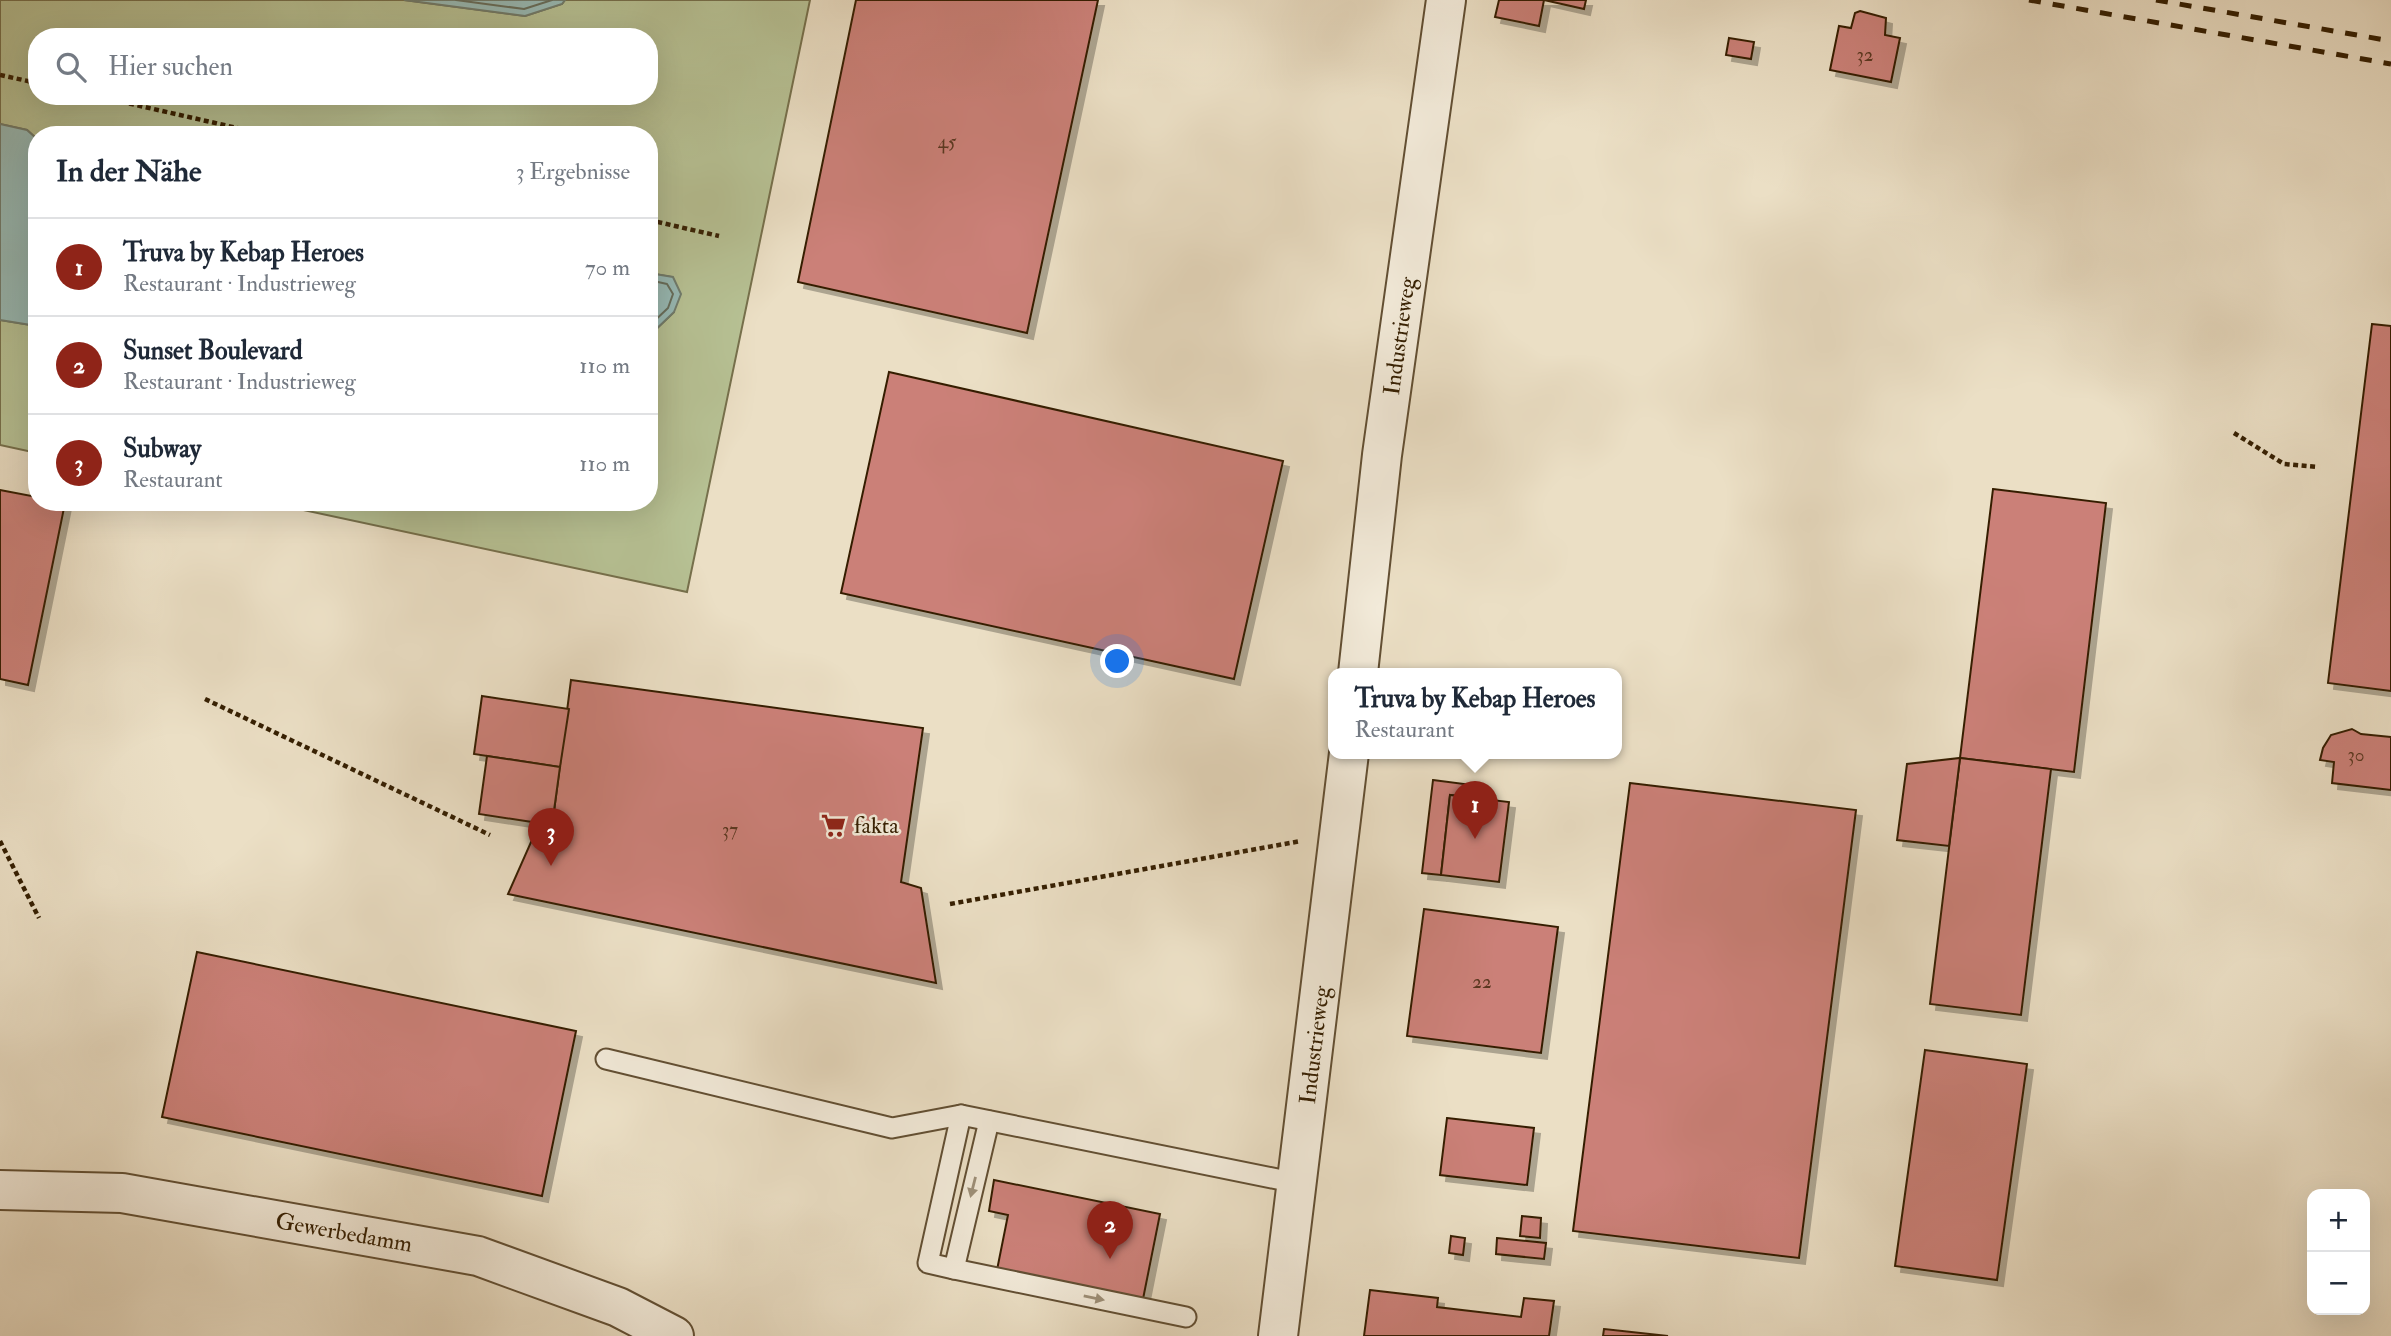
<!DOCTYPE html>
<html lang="de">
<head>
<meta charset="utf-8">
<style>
	body { margin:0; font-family:"IM FELL Double Pica",serif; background:#f6f6f7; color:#1f2937 }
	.controls { position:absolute; right:21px; bottom:21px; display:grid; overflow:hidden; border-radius:14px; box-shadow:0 7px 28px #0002 }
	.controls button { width:63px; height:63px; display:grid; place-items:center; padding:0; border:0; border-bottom:2px solid #e0e1e3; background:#fff; color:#1f2937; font:35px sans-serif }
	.you { position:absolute; left:1118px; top:662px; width:24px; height:24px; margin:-18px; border:5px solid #fff; border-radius:50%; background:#1a73e8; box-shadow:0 0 0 10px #1a73e833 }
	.badge { display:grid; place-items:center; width:46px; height:46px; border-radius:50%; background:#8f2418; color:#fff; font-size:23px; font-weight:700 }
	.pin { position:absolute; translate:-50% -58px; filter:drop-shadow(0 2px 4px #0008) }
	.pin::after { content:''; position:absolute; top:37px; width:24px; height:21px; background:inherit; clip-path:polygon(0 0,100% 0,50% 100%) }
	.popup { position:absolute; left:1328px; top:668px; width:294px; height:91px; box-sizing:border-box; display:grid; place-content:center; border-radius:14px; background:#fff; filter:drop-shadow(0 2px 5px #0005); font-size:23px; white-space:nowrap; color:#747a83 }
	.popup b { font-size:26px; color:#1f2937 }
	.popup::after { content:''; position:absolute; left:50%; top:100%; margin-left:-14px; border:14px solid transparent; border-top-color:#fff }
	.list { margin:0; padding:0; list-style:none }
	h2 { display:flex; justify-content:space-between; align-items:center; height:91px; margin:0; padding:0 28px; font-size:30px }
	h2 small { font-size:23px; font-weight:400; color:#747a83 }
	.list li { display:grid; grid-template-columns:46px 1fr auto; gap:21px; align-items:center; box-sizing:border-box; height:98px; padding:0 28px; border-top:2px solid #e0e1e3 }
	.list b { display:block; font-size:26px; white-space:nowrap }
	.list p { margin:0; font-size:23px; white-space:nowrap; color:#747a83 }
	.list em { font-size:23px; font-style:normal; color:#747a83 }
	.icon { flex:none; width:38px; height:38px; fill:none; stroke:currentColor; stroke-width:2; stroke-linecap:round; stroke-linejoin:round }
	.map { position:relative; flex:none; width:2391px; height:1336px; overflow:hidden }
	.search { position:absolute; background:#fff; box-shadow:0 7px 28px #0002; left:28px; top:28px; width:630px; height:77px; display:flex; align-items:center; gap:18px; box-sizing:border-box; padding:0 24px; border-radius:28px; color:#747a83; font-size:26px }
	.panel { position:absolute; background:#fff; box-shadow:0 7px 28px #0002; left:28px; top:126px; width:630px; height:385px; border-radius:28px }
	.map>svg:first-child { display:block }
</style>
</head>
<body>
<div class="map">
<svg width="2391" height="1336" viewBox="0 0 2391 1336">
	<defs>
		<filter id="shadow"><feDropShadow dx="6" dy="6" stdDeviation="0" flood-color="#0004"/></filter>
	</defs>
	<rect width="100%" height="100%" fill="#ebdfc5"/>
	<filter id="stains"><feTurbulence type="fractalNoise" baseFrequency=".00286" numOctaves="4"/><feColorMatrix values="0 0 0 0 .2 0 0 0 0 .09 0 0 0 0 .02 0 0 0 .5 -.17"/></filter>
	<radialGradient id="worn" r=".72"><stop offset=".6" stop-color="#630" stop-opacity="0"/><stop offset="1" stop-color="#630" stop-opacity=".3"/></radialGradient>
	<g fill="#b7c295" stroke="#76704c" stroke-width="2" fill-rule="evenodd">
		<path d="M 0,0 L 404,0 L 525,16 L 562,4 L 565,0 L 810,0 L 687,592 L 266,502 L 649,502 L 649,336 L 674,312 L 672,277 L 649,273 L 649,135 L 37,135 L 37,139 L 27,130 L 0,124 ZM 37,37 L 649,37 L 649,96 L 37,96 Z"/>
		<polygon points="0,320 37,326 37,453 0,445"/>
	</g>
	<g fill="#98bcb8" stroke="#707d6f" stroke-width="2">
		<polygon points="404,0 565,0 562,4 525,16"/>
		<polygon points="0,124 27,130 37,139 37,326 0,320"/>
		<polygon points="649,273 673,277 681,294 674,312 649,336"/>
	</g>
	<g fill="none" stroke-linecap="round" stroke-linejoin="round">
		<g stroke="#666e5d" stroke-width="2">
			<polyline points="456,0 524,9 552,0"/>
			<polyline points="649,280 667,284 673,294 668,308 649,326"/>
		</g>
	</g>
	<g fill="#cb8078" stroke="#351f02" stroke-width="2" filter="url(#shadow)">
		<polygon points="856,0 1098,0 1027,333 798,282"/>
		<polygon points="1499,0 1544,0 1539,26 1495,17"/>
		<polygon points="1544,0 1586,0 1584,9"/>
		<polygon points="1860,11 1886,18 1885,35 1900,38 1891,82 1830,70 1839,26 1851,28 1855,13"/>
		<polygon points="1729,38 1754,42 1751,59 1726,55"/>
		<polygon points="2372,324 2391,326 2391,691 2328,683"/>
		<polygon points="889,372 1283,461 1234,679 841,593"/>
		<polygon points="1993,489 2106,503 2074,772 1960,758"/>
		<polygon points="0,490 37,497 37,502 65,503 28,685 0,679"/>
		<polygon points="571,680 923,728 901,882 921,888 936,983 508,894 535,833 551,835"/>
		<polygon points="482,696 569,709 560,767 474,754"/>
		<polygon points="2352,729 2361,734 2391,737 2391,790 2332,783 2334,762 2320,760 2323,748 2331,735"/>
		<polygon points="487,756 560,767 552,825 479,814"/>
		<polygon points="1960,758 2051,769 2021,1015 1930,1004"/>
		<polygon points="1960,758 1949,846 1897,840 1907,764"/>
		<polygon points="1433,780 1480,786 1479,799 1450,795 1441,875 1422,873"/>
		<polygon points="1630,783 1856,810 1799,1258 1573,1231"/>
		<polygon points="1450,795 1509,802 1499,882 1441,875"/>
		<polygon points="1424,909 1558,927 1541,1053 1407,1036"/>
		<polygon points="197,952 576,1031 542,1196 162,1117"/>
		<polygon points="1925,1050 2027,1064 1997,1280 1895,1266"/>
		<polygon points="1447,1118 1534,1128 1527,1185 1440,1175"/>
		<polygon points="994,1180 1160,1214 1143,1299 997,1270 1008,1215 989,1211"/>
		<polygon points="1522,1216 1541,1218 1540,1238 1520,1236"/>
		<polygon points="1451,1236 1465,1238 1463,1255 1449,1253"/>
		<polygon points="1497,1238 1546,1243 1544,1259 1496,1254"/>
		<polygon points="1370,1290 1438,1298 1437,1307 1521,1317 1524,1298 1554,1301 1549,1336 1364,1336"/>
		<polygon points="1604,1329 1668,1336 1603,1336"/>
	</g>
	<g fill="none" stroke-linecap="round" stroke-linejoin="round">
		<defs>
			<g id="service">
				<polyline points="606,1059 892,1128 961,1115 1297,1183"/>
				<polyline points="989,1121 954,1269 1186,1317"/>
				<polyline points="954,1269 928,1263 961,1115"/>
			</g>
			<g id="minor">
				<polyline points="1358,673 1382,455 1446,0"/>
				<polyline points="0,1190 122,1193 478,1256 618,1307 674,1336"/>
				<polyline points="1278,1336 1349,753"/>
			</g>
		</defs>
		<use href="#service" stroke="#624f33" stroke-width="23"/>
		<use href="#minor" stroke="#624f33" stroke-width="42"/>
		<g stroke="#351f02" stroke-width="4.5" stroke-dasharray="5 3.5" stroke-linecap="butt">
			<polyline points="0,75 37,83"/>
			<polyline points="96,96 268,135"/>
			<polyline points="649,220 719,236"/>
			<polyline points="2234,433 2284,464 2318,467"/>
			<polyline points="205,699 490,835"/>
			<polyline points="0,841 39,918"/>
			<polyline points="950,904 1301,841"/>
		</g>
		<use href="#service" stroke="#f2ead9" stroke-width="19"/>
		<use href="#minor" stroke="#f2ead9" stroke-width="38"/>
		<g stroke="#351f02" stroke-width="5" stroke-dasharray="12 12" stroke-linecap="butt">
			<polyline points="2029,0 2391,64"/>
			<polyline points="2156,0 2391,41"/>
		</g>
	</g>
	<defs><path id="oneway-solid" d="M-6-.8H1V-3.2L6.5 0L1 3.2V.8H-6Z" transform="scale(1.75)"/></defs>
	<g fill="#9d8f78">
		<use href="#oneway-solid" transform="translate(973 1187) rotate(104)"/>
		<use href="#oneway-solid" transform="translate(1094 1298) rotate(12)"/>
	</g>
	<defs>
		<symbol id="supermarket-bare" viewBox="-9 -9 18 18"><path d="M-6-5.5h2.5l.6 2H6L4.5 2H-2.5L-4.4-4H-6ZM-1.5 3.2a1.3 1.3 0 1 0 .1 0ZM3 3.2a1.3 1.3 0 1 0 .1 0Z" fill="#8f2418" stroke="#f2ead9" stroke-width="2.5" paint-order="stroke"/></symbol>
	</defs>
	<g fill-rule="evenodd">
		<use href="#supermarket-bare" x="816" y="808" width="35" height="35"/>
	</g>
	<g text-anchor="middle" stroke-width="5" stroke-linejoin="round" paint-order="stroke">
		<g font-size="19" fill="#5a3720">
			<text x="1865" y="61">32</text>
			<text x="947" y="148">45</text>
			<text x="2356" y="761">30</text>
			<text x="730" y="836">37</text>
			<text x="1482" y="988">22</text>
		</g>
		<g font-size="23" fill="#351f02" stroke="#f2ead9">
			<text transform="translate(1399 336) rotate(-82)" y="8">Industrieweg</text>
			<text transform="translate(1314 1045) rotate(-83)" y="8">Industrieweg</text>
			<text transform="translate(344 1232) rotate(10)" y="8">Gewerbedamm</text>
		</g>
		<g font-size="23" fill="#351f02" stroke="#f2ead9" text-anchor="start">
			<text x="854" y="833">fakta</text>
		</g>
	</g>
	<rect width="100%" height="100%" filter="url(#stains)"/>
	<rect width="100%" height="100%" fill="url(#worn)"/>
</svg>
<div class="controls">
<button>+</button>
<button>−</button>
</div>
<div class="you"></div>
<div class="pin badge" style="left:1475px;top:839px">1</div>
<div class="popup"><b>Truva by Kebap Heroes</b>Restaurant</div>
<div class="pin badge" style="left:1110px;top:1259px">2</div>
<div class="pin badge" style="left:551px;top:866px">3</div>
<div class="search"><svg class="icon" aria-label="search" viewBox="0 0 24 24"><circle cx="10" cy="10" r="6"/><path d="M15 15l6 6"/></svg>Hier suchen</div>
<section class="panel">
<h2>In der Nähe<small>3 Ergebnisse</small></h2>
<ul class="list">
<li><span class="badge">1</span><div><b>Truva by Kebap Heroes</b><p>Restaurant · Industrieweg</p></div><em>70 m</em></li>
<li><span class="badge">2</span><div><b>Sunset Boulevard</b><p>Restaurant · Industrieweg</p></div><em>110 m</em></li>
<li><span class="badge">3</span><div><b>Subway</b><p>Restaurant</p></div><em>110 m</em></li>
</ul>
</section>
</div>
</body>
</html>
